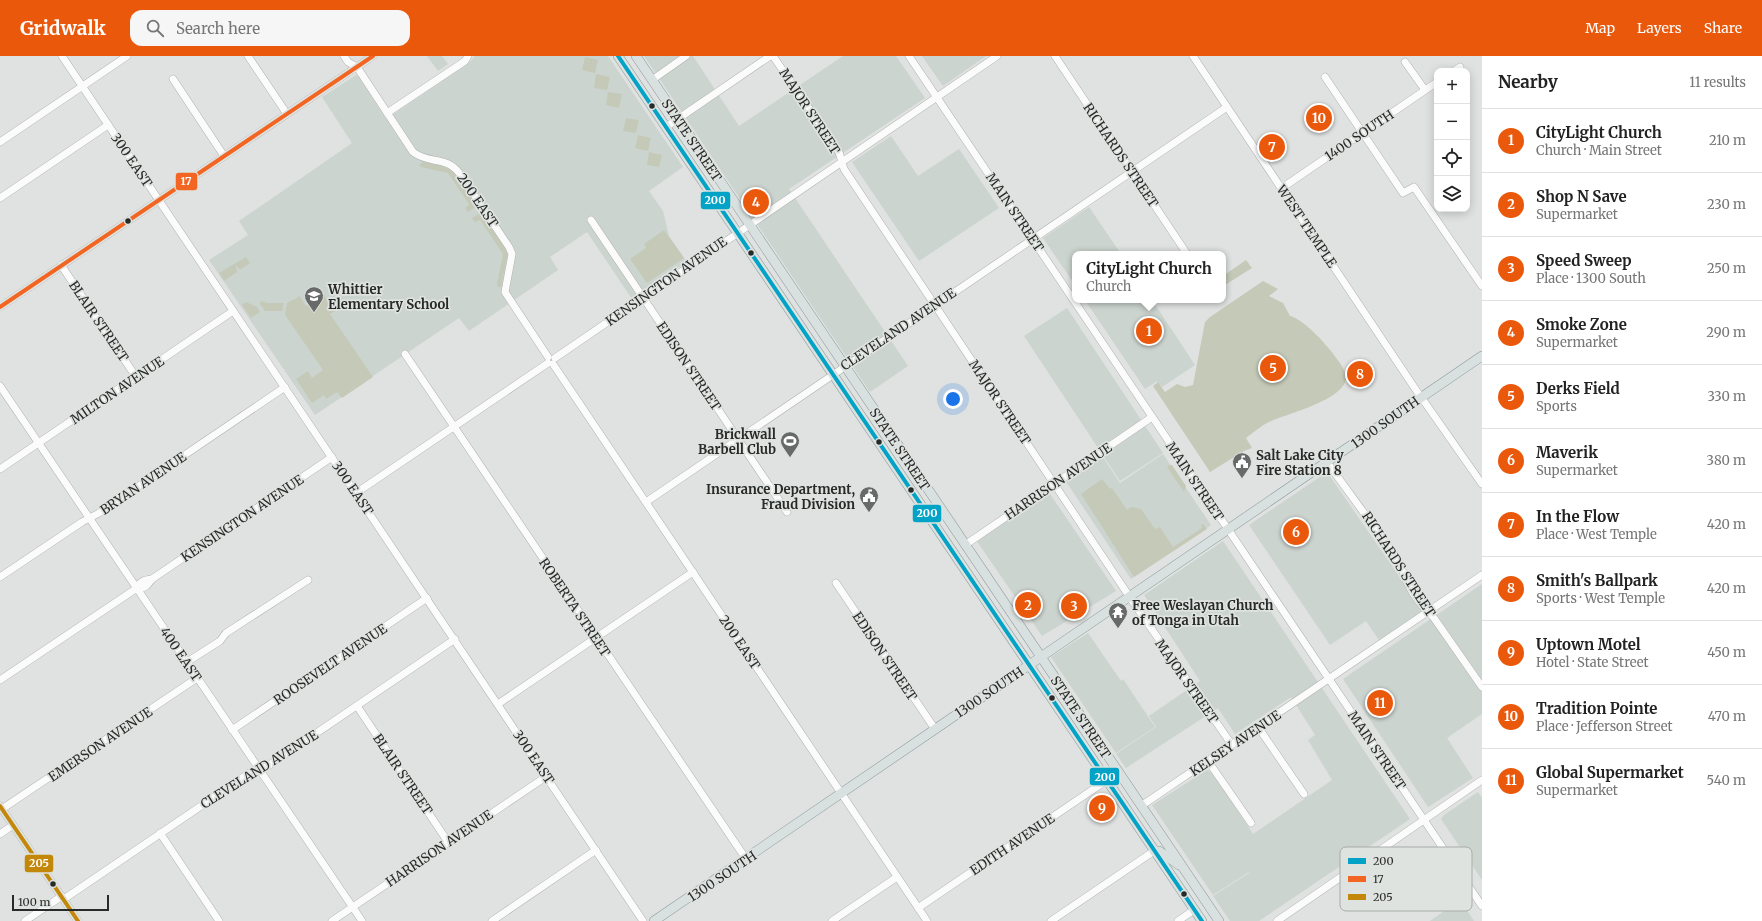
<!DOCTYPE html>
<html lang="en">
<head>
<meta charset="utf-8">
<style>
	body { margin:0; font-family:Merriweather,serif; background:#f6f6f6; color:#222 }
	.controls { position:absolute; right:12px; top:12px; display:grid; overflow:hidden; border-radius:8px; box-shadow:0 2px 10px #0003 }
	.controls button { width:36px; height:36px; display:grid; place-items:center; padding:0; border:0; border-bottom:1px solid #e0e0e0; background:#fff; color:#222; font:20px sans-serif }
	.scale { position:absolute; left:12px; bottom:10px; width:97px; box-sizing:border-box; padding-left:4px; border:2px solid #282a29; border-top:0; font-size:11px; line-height:14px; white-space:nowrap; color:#282a29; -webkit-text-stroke:3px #dee3e0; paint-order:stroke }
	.you { position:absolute; left:953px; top:343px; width:14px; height:14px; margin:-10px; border:3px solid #fff; border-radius:50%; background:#1a73e8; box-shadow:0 0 0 6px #1a73e833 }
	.badge { display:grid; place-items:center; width:26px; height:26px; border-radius:50%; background:#ea580c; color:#fff; font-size:13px; font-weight:700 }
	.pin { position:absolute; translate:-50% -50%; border:2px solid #fff; box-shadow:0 1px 4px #0006 }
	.popup { position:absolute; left:1072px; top:195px; width:154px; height:52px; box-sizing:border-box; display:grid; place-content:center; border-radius:8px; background:#fff; filter:drop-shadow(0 1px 3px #0005); font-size:13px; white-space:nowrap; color:#767676 }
	.popup b { font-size:15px; color:#222 }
	.popup::after { content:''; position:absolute; left:50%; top:100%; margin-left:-8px; border:8px solid transparent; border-top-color:#fff }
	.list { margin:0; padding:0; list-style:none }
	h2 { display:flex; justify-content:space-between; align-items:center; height:52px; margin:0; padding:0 16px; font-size:17px }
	h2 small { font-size:13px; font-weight:400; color:#767676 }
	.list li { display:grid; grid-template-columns:26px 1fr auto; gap:12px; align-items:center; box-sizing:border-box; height:64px; padding:0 16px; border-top:1px solid #e0e0e0 }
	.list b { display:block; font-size:15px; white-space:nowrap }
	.list p { margin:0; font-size:13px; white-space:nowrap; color:#767676 }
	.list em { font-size:13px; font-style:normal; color:#767676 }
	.icon { flex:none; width:22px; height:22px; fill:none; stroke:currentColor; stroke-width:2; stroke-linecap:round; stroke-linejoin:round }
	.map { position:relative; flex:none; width:1482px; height:865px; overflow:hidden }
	header { display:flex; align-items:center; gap:24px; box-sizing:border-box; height:56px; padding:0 20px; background:#ea580c; color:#fff }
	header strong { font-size:19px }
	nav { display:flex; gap:22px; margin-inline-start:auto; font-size:14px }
	.search { width:280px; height:36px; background:#f6f6f6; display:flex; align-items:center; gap:10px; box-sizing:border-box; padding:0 14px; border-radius:12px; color:#767676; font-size:15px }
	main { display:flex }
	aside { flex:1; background:#fff }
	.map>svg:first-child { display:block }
</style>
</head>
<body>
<header>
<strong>Gridwalk</strong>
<div class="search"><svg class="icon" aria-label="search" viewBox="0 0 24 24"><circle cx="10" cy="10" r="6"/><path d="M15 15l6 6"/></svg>Search here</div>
<nav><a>Map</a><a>Layers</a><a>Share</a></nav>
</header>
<main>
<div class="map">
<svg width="1482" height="865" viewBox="0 0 1482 865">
	<rect width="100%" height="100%" fill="#dfe2e0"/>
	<g fill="#ccd4cf">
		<polygon points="427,0 442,0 448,8 438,15"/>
		<polygon points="475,0 608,0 683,111 649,135 663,155 669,180 687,206 632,243 587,176 550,201 558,214 469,275 459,262 315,359 209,204 248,179 239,165 352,87 322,41 356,19 359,21 386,63 469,7"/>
		<polygon points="644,0 693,0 739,70 843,0 896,0 925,42 789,133 908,310 870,336"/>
		<polygon points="922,0 986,0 943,30"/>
		<polygon points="891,80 918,120 959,93 999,152 919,205 852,106"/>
		<polygon points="1089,151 1121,198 1075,198 1075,229 1043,182"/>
		<polygon points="1085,244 1152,244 1195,309 1162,331 1157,325 1145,333"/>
		<polygon points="1067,252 1163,397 1120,425 1024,280"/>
		<polygon points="1163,398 1211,469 1131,523 1065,424 1102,400 1120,427"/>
		<polygon points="1327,416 1410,536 1392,548 1410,536 1422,555 1379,584 1366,565 1330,589 1249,469"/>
		<polygon points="1048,435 1116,535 1042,580 976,484"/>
		<polygon points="1223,485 1410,763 1259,865 1230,865 1213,840 1249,817 1244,809 1249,816 1213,839 1152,749 1207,714 1213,718 1253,778 1332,724 1308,684 1315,679 1291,641 1235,678 1218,652 1126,712 1116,698 1156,671 1149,660 1200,625 1144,539"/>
		<polygon points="1482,528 1482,658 1447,682 1473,722 1428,751 1343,623"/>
		<polygon points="1088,577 1121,625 1123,623 1155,671 1116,697 1051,601"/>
		<polygon points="1478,736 1482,742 1482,824 1441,763 1444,759"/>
		<polygon points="1460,844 1474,865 1430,865"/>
	</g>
	<g fill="#c5cab8">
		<polygon points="585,1 598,4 595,17 582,14"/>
		<polygon points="596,18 610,21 607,34 594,32"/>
		<polygon points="608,36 622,38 619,52 606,49"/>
		<polygon points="626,62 639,64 636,77 623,75"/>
		<polygon points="638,79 651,82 648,95 635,92"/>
		<polygon points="649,96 662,99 659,111 647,109"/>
		<polygon points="423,106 449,111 454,116 477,150 468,156 465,152 469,148 448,117 421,111 419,109"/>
		<polygon points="482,156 508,196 501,231 498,231 497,228 503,198 480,164 475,166 472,162"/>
		<polygon points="664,174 684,202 647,227 630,203 646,192 644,188"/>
		<polygon points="246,201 250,207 240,214 236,209 237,216 224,225 219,217"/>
		<polygon points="1246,204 1252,212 1225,229 1223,225 1223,220"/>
		<path d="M 1263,225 L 1278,233 L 1269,240 L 1283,247 L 1290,260 C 1303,263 1322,284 1331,295 C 1336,302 1346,313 1346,322 C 1345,344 1286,358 1269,366 C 1261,370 1254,376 1246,382 L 1252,392 L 1244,395 L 1210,416 L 1153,330 L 1158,326 L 1165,336 L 1177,328 L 1185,331 L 1193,329 L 1205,266 L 1210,261 Z"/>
		<polygon points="324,239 335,255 330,258 373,321 342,342 337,336 326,343 324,339 312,347 296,323 308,315 312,322 323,314 285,259 287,247 300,240 305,249 307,250"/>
		<polygon points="261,245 268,247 284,247 282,255 265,255 260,248"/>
		<polygon points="246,246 257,251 260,256 251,262 242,249"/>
		<polygon points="1170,409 1172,409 1186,430 1184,436 1167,411"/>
		<polygon points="1102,423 1110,433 1112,432 1127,454 1131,451 1141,453 1155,473 1160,471 1173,491 1202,472 1201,469 1203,468 1207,473 1134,521 1081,438"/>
	</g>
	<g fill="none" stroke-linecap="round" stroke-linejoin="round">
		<defs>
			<g id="minor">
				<polyline points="62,0 643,865"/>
				<polyline points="248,0 287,58"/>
				<path d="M 344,0 L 348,6 L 357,11 L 413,96 C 430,109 446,99 460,118 L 509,191 L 512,198 L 505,236 L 548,301"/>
				<polyline points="773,0 839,96 844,113 1135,549 1232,689"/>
				<polyline points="909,0 1482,850"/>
				<polyline points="1055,0 1187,198"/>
				<polyline points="1193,0 1414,331 1482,428"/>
				<polyline points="1405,6 1425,34"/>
				<polyline points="1454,15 1460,11"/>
				<polyline points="1325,21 1403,137 1414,131 1482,230"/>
				<polyline points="173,23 224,100"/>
				<polyline points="652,24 686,0"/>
				<polyline points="387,57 465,5 468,0"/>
				<polyline points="666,71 770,0"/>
				<polyline points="0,86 127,0"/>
				<polyline points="1282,132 1437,26"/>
				<polyline points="0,142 108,69"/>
				<polyline points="591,164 787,456"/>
				<polyline points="61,209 136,321"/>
				<polyline points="0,251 373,0"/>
				<polyline points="405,298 746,803"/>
				<polyline points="555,302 997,0"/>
				<polyline points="553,308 927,865"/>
				<polyline points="0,330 362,865"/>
				<path d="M 1327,406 C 1351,440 1377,473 1400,509 C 1403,514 1404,520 1407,526 C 1413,539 1424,553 1434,562 L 1482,631"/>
				<polyline points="0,413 233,255"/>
				<polyline points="356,437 548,307"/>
				<polyline points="646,446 1227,51"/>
				<polyline points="965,489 1152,361"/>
				<polyline points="0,521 82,466 99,457 285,331"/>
				<polyline points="836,527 935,673"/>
				<path d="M 137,532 C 145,533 147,530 152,523"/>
				<polyline points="187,606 220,585 226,577 308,524"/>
				<path d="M 0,624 L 137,532 C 140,525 144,524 152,523 L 332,401"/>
				<polyline points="498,648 693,516"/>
				<polyline points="357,650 448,786"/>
				<polyline points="1258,671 1304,738"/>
				<polyline points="232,674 427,542"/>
				<polyline points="1208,705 1251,767"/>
				<polyline points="0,750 78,865"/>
				<polyline points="1141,750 1482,519"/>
				<polyline points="2,753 197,622"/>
				<polyline points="160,777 219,865"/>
				<polyline points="0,778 13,769"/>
				<polyline points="64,843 251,716 268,710 455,583"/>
				<polyline points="918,852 1107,724"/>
				<polyline points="25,865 62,840"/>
				<polyline points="332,865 547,720"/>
				<polyline points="492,865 596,794"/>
				<polyline points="832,865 897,821"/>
				<polyline points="1051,865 1154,795"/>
				<polyline points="1178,865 1194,854"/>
				<polyline points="1277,865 1482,724"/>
			</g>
			<g id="major">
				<polyline points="618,0 1202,865"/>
				<polyline points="636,0 1219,865"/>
				<polyline points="1154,795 1159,795 1179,809"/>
				<polyline points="654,865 1482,300"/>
			</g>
		</defs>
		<use href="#minor" stroke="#afb1b0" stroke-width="8"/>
		<use href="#major" stroke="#8b9a99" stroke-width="10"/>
		<use href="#minor" stroke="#fafbfa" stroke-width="7"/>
		<use href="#major" stroke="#d8e0e0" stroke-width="9"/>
		<defs>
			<polyline id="bus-1" points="618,0 1202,865"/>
			<polyline id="bus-2" points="0,251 373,0"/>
			<polyline id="bus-3" points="0,750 78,865"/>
		</defs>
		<use href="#bus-1" stroke="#dee3e0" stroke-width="7"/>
		<use href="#bus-2" stroke="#dee3e0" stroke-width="7"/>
		<use href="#bus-3" stroke="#dee3e0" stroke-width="7"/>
		<use href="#bus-1" stroke="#02a3c6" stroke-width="4"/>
		<use href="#bus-2" stroke="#f26522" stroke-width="4"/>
		<use href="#bus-3" stroke="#c3870a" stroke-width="4"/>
	</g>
	<defs>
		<symbol id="school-pin" viewBox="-11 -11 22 30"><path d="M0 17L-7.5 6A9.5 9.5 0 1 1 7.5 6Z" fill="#686a69" stroke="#dee3e0"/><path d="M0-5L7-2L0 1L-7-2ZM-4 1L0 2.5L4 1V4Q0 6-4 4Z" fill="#fff"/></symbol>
		<symbol id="stadium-pin" viewBox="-11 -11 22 30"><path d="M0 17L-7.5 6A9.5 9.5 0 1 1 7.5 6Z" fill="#686a69" stroke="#dee3e0"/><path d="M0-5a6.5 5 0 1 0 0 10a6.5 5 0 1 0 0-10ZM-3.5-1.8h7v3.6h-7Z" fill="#fff"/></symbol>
		<symbol id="civic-pin" viewBox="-11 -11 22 30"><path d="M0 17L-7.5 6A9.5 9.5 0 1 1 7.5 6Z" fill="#686a69" stroke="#dee3e0"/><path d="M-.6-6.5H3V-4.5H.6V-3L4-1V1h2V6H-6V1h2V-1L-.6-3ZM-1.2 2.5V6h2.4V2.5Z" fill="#fff"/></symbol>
		<symbol id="temple-pin" viewBox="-11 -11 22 30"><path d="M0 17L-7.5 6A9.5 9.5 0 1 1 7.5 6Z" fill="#686a69" stroke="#dee3e0"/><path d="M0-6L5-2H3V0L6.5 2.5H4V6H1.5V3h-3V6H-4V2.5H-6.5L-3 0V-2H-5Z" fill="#fff"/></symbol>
	</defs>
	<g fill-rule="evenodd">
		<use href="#school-pin" x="303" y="229" width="22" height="30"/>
		<use href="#stadium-pin" x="779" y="374" width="22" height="30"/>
		<use href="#civic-pin" x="1231" y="395" width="22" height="30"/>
		<use href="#civic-pin" x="858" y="429" width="22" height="30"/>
		<use href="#temple-pin" x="1107" y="545" width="22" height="30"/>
	</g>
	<g fill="#282a29" stroke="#dee3e0" stroke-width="1.5">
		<circle cx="652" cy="50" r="3.5"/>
		<circle cx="128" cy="165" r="3.5"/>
		<circle cx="751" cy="197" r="3.5"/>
		<circle cx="879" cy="386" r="3.5"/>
		<circle cx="911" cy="434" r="3.5"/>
		<circle cx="1052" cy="642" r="3.5"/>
		<circle cx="53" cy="828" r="3.5"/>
		<circle cx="1184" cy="838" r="3.5"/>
	</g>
	<g text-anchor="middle" stroke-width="3.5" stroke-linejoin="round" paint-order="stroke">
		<g font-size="13" fill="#282a29" stroke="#dee3e0">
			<text transform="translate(810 55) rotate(57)" y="5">MAJOR STREET</text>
			<text transform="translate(1359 79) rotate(-34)" y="5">1400 SOUTH</text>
			<text transform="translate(692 84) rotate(56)" y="5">STATE STREET</text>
			<text transform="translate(1121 99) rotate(56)" y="5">RICHARDS STREET</text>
			<text transform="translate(132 104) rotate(56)" y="5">300 EAST</text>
			<text transform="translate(478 144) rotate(56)" y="5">200 EAST</text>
			<text transform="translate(1015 156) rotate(56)" y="5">MAIN STREET</text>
			<text transform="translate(1307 170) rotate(56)" y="5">WEST TEMPLE</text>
			<text transform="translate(666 225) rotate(-35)" y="5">KENSINGTON AVENUE</text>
			<text transform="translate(99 265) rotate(56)" y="5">BLAIR STREET</text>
			<text transform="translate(898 273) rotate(-34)" y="5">CLEVELAND AVENUE</text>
			<text transform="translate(689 310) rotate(56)" y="5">EDISON STREET</text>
			<text transform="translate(117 334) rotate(-34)" y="5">MILTON AVENUE</text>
			<text transform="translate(1000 346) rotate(56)" y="5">MAJOR STREET</text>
			<text transform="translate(1385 366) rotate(-35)" y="5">1300 SOUTH</text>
			<text transform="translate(900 393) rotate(56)" y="5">STATE STREET</text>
			<text transform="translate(1058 425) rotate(-34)" y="5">HARRISON AVENUE</text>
			<text transform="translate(1195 425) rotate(56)" y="5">MAIN STREET</text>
			<text transform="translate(143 427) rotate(-34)" y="5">BRYAN AVENUE</text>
			<text transform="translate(353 432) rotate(56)" y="5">300 EAST</text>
			<text transform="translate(242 462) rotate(-34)" y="5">KENSINGTON AVENUE</text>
			<text transform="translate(1399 508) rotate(57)" y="5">RICHARDS STREET</text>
			<text transform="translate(575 551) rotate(56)" y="5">ROBERTA STREET</text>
			<text transform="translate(740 586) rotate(56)" y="5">200 EAST</text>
			<text transform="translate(181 598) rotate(56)" y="5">400 EAST</text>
			<text transform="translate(885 600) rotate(56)" y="5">EDISON STREET</text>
			<text transform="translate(330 608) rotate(-34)" y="5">ROOSEVELT AVENUE</text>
			<text transform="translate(1187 625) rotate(55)" y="5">MAJOR STREET</text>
			<text transform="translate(989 636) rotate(-34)" y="5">1300 SOUTH</text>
			<text transform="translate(1081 661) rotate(56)" y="5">STATE STREET</text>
			<text transform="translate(1235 687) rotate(-34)" y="5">KELSEY AVENUE</text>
			<text transform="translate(100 688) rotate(-34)" y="5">EMERSON AVENUE</text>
			<text transform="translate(1377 694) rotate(56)" y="5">MAIN STREET</text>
			<text transform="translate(534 701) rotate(56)" y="5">300 EAST</text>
			<text transform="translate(259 713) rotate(-32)" y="5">CLEVELAND AVENUE</text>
			<text transform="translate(403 718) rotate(56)" y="5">BLAIR STREET</text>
			<text transform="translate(1012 788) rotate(-34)" y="5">EDITH AVENUE</text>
			<text transform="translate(439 792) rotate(-34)" y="5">HARRISON AVENUE</text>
			<text transform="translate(722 820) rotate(-34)" y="5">1300 SOUTH</text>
		</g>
		<g font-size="13" font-weight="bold" fill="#282a29" stroke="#dee3e0" text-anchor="start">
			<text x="328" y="238">Whittier<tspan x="328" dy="15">Elementary School</tspan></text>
			<text x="776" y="383" text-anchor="end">Brickwall<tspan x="776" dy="15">Barbell Club</tspan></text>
			<text x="1256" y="404">Salt Lake City<tspan x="1256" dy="15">Fire Station 8</tspan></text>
			<text x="855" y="438" text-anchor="end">Insurance Department,<tspan x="855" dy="15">Fraud Division</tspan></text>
			<text x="1132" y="554">Free Weslayan Church<tspan x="1132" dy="15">of Tonga in Utah</tspan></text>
		</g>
	</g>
	<rect x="1340" y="791" width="132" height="64" rx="6" fill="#dee3e0" stroke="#a7aca9" stroke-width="1"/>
	<rect x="1348" y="802" width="18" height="6" fill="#02a3c6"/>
	<rect x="1348" y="820" width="18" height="6" fill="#f26522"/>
	<rect x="1348" y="838" width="18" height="6" fill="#c3870a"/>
	<g font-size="11" fill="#282a29">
		<text x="1373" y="809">200</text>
		<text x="1373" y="827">17</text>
		<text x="1373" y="845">205</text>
	</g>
	<g stroke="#dee3e0" stroke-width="1.5">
		<rect x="175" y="116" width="23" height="19" rx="4" fill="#f26522"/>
		<rect x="700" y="135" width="31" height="19" rx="4" fill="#02a3c6"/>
		<rect x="912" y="448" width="30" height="19" rx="4" fill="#02a3c6"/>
		<rect x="1089" y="711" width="31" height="19" rx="4" fill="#02a3c6"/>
		<rect x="24" y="798" width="30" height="19" rx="4" fill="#c3870a"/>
	</g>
	<g font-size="11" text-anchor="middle" font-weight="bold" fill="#fff">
		<text x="186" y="129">17</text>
		<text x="715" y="148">200</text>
		<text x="927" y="461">200</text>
		<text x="1105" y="725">200</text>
		<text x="39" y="811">205</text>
	</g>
</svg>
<div class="controls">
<button>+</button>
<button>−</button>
<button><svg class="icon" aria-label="locate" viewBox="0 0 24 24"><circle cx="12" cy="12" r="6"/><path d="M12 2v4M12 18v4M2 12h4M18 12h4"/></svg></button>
<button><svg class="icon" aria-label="layers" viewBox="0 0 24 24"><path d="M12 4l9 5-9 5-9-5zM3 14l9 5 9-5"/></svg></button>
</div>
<div class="scale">100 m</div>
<div class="you"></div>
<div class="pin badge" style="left:1149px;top:275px">1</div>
<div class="popup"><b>CityLight Church</b>Church</div>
<div class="pin badge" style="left:1028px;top:549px">2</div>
<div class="pin badge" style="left:1074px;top:550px">3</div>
<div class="pin badge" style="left:756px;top:146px">4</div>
<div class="pin badge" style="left:1273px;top:312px">5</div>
<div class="pin badge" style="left:1296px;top:476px">6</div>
<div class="pin badge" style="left:1272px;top:91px">7</div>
<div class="pin badge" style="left:1360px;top:318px">8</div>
<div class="pin badge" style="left:1102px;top:752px">9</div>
<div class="pin badge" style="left:1319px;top:62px">10</div>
<div class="pin badge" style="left:1380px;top:647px">11</div>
</div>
<aside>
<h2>Nearby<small>11 results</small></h2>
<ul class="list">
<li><span class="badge">1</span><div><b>CityLight Church</b><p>Church · Main Street</p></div><em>210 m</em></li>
<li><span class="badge">2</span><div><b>Shop N Save</b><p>Supermarket</p></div><em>230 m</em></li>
<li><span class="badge">3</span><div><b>Speed Sweep</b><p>Place · 1300 South</p></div><em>250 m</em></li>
<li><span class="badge">4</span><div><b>Smoke Zone</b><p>Supermarket</p></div><em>290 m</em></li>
<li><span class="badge">5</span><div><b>Derks Field</b><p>Sports</p></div><em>330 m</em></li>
<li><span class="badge">6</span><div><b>Maverik</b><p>Supermarket</p></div><em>380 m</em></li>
<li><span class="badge">7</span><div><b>In the Flow</b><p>Place · West Temple</p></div><em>420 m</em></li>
<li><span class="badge">8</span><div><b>Smith's Ballpark</b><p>Sports · West Temple</p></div><em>420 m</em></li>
<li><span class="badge">9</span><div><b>Uptown Motel</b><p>Hotel · State Street</p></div><em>450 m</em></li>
<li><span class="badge">10</span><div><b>Tradition Pointe</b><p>Place · Jefferson Street</p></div><em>470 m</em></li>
<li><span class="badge">11</span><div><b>Global Supermarket</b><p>Supermarket</p></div><em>540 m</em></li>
</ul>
</aside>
</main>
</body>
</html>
